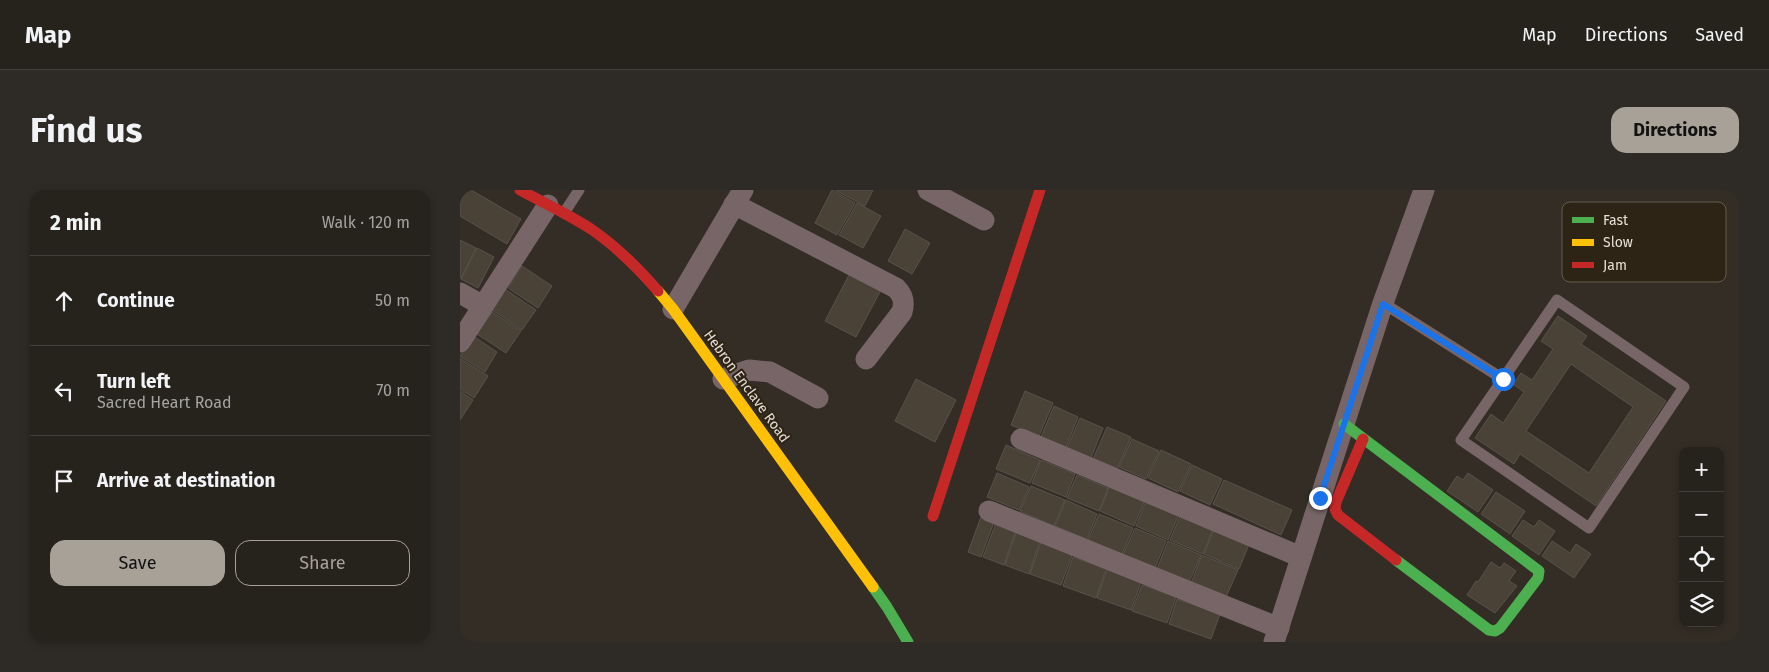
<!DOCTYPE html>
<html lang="en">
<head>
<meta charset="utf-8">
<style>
	body { margin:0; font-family:"Fira Sans",sans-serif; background:#2e2a25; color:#f1f3f6 }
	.controls { position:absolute; right:15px; bottom:15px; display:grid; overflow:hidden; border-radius:10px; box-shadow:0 2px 8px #0003 }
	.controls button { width:45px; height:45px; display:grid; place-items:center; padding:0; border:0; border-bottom:1px solid #423f3b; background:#26221c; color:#f1f3f6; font:25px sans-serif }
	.stop { position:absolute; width:15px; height:15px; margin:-11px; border:4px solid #1a73e8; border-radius:50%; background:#fff }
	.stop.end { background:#1a73e8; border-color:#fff; box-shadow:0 1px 5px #0008 }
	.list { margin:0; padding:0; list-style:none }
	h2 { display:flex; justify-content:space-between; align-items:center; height:65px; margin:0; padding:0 20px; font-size:21px }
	h2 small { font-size:16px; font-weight:400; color:#a4a4a3 }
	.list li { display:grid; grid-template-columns:32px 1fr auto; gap:15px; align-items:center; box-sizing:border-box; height:90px; padding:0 20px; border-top:1px solid #423f3b }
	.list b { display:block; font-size:19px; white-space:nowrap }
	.list p { margin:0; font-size:16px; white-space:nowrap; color:#a4a4a3 }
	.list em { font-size:16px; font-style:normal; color:#a4a4a3 }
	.actions { display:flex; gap:10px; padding:15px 20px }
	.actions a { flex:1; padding:11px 0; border:1px solid #a8a198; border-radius:15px; text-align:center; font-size:18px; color:#a8a198 }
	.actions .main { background:#a8a198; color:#111 }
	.icon { flex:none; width:28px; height:28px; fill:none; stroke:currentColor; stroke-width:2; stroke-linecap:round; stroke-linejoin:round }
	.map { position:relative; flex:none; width:1279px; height:452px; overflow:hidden; border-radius:15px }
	header { display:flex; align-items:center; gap:30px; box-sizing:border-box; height:70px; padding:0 25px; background:#26221c; border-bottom:1px solid #423f3b }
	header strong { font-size:24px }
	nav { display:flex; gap:28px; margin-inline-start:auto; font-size:18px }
	.intro { display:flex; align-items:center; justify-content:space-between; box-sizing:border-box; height:120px; padding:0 30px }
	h1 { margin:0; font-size:35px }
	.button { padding:12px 22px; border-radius:15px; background:#a8a198; color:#111; font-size:18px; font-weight:700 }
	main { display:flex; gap:30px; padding:0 30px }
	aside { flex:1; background:#26221c; border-radius:15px; box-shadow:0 2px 8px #0003 }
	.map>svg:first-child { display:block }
</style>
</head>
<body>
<header>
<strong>Map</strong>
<nav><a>Map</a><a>Directions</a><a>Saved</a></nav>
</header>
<div class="intro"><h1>Find us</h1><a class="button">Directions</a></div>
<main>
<aside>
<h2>2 min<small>Walk · 120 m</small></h2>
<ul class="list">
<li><svg class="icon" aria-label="ahead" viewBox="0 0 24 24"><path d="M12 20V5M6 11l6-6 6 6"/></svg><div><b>Continue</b></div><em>50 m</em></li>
<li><svg class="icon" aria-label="left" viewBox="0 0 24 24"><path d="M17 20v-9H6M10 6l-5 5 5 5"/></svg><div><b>Turn left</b><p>Sacred Heart Road</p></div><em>70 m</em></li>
<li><svg class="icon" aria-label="arrive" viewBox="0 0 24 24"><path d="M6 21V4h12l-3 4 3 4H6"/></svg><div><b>Arrive at destination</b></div></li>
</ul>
<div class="actions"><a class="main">Save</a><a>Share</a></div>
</aside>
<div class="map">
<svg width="1279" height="452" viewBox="0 0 1279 452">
	<rect width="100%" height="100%" fill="#332d25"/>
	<g fill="#4a4236" stroke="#57524c" fill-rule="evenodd">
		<polygon points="0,0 11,0 61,29 47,54 0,26"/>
		<polygon points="372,0 395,13 377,45 355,33"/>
		<polygon points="375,0 413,0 405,16"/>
		<polygon points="397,13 421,26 403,58 379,45"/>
		<polygon points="445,39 470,53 452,84 428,71"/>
		<polygon points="0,50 16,58 1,88 0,88"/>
		<polygon points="17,58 34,67 18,98 1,89"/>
		<polygon points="62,76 92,96 78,118 48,98"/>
		<polygon points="390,83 421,100 396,147 365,131"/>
		<polygon points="45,99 76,120 62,140 32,120"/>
		<polygon points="32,122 61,141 46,163 17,144"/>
		<path d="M 1098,126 L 1127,146 L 1121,154 L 1206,211 L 1136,316 L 1060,264 L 1054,274 L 1015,248 L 1031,224 L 1043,233 L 1064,202 L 1053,194 L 1061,183 L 1072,190 L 1093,159 L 1081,151 ZM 1111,174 L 1173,217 L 1129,283 L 1066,241 Z"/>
		<polygon points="13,146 37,162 25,182 0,166"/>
		<polygon points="0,168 28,186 14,208 0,199"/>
		<polygon points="456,189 496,210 475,252 435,231"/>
		<polygon points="0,201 13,210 0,230"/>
		<polygon points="565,201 593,213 579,246 551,235"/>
		<polygon points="594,216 618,227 606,257 581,247"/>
		<polygon points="620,228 643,238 631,268 607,258"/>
		<polygon points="647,237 671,247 657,279 633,269"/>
		<polygon points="672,249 699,261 686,289 659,277"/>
		<polygon points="546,255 580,270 570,293 536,279"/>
		<polygon points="701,260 731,274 718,302 688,288"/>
		<polygon points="581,270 615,284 606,307 572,293"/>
		<polygon points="732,275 762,289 750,315 720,301"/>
		<polygon points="537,283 569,297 559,320 527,307"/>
		<polygon points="1008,283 1033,300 1018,322 987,301 997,286 1003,290"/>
		<polygon points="617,285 648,298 639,321 607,308"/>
		<polygon points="764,290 832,320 821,345 753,314"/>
		<polygon points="650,295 685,310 674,336 640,321"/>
		<polygon points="571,296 605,310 594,336 560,321"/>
		<polygon points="1036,302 1065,321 1050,344 1021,324"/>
		<polygon points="606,310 637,324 627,349 595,336"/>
		<polygon points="686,311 719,324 708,350 676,336"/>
		<polygon points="639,324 673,338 662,364 628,350"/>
		<polygon points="720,326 753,339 743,364 710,350"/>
		<polygon points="521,327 534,332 521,367 508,362"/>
		<polygon points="1063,330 1074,337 1079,330 1095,341 1079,365 1052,346"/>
		<polygon points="536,333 556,340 544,375 523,367"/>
		<polygon points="755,337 790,352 779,379 744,364"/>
		<polygon points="675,338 706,351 695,378 663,365"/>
		<polygon points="556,343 580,351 569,384 545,375"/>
		<polygon points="708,351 741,365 729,392 697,379"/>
		<polygon points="1092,351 1110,363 1116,354 1131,364 1114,388 1082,366"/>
		<polygon points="581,352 613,363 601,395 570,384"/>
		<polygon points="742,365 778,380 766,407 731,393"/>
		<polygon points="613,367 646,379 636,408 603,396"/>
		<polygon points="1031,372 1040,378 1044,373 1056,381 1049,391 1057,396 1035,423 1007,405 1016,391 1018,392"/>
		<polygon points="647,380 681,392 671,420 637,408"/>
		<polygon points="682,395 716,407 707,433 672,421"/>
		<polygon points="717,409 760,424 751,449 709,434"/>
	</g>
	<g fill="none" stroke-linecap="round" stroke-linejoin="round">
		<g stroke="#776567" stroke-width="11">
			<polyline points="104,23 119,0"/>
			<polyline points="923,113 1043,189 1001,250 1129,338 1224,197 1097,110 1043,189"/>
		</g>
		<g stroke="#776567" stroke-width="21">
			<polyline points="468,0 524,30"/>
			<path d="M 274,14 L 436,98 C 443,105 445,112 442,122 L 406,169"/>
			<polyline points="0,103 23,116"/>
			<polyline points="213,119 283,0"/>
			<polyline points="0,152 88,15"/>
			<polyline points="263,189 289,180 310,182 358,208"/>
			<polyline points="561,249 841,367"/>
			<polyline points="529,321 819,438"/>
			<polyline points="814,452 923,113 964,0"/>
		</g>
		<g stroke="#4caf50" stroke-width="11">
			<polyline points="884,234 1079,381 1078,388 1040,438 1035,441 1029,440 936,370"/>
			<polyline points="413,397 427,417 448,452"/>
		</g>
		<polyline stroke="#ffc107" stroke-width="11" points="198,101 213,119 413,397"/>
		<g stroke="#c62828" stroke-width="11">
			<path d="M 60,0 C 84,13 108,24 131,39 C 156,56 178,78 198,101"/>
			<polyline points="903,249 876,312 875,319 878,325 936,370"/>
			<polyline points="473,326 580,0"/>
		</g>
	</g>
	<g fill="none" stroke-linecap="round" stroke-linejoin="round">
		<polyline stroke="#1a73e8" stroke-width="6" points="860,308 923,114 1043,189"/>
	</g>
	<g text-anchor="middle" stroke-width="4" stroke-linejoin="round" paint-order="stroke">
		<g font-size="14" fill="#e7dfd6" stroke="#2e2415">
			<text transform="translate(287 196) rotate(54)" y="5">Hebron Enclave Road</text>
		</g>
	</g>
	<rect x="1102" y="12" width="164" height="80" rx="8" fill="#2e2415" stroke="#665c4f" stroke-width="1"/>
	<rect x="1112" y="27" width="22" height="6" fill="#4caf50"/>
	<rect x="1112" y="49" width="22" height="7" fill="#ffc107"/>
	<rect x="1112" y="72" width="22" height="6" fill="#c62828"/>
	<g font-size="14" fill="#e7dfd6">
		<text x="1143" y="35">Fast</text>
		<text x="1143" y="57">Slow</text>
		<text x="1143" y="80">Jam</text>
	</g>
</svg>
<div class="controls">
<button>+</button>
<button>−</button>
<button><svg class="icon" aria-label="locate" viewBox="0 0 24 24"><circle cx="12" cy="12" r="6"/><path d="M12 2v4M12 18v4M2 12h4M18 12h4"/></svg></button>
<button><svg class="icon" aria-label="layers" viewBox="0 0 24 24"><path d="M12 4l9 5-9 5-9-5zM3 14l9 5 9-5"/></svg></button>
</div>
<div class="stop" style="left:1043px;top:189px"></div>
<div class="stop end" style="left:860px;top:308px"></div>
</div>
</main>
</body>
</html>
